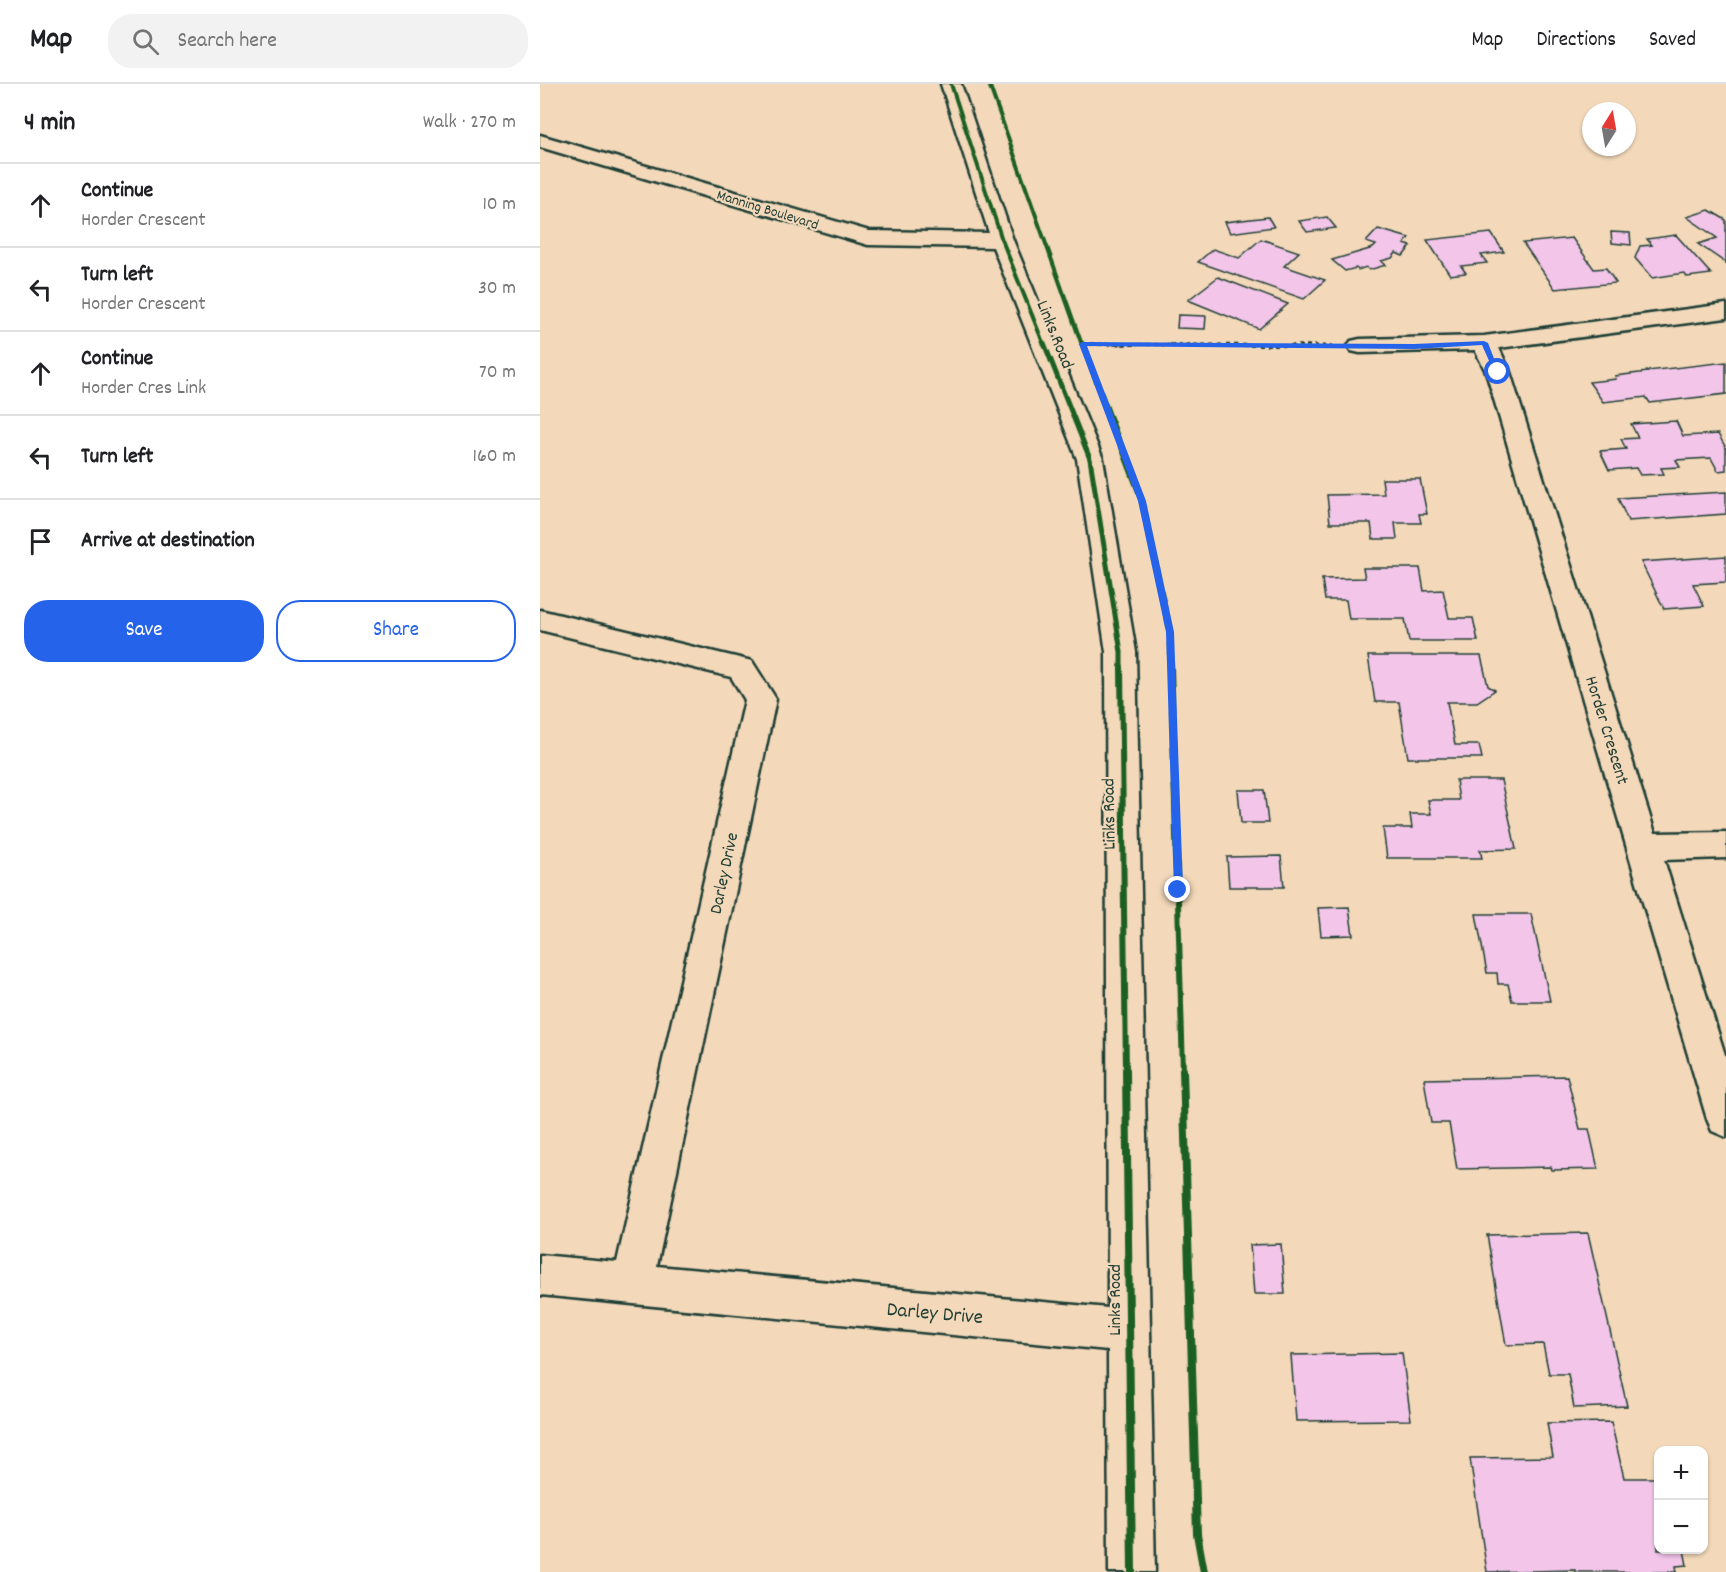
<!DOCTYPE html>
<html lang="en">
<head>
<meta charset="utf-8">
<style>
	body { margin:0; font-family:Dekko,sans-serif; background:#f2f2f2; color:#202124 }
	.controls { position:absolute; right:18px; bottom:18px; display:grid; overflow:hidden; border-radius:12px; box-shadow:0 2px 4px #0004 }
	.controls button { width:54px; height:54px; display:grid; place-items:center; padding:0; border:0; border-bottom:2px solid #e0e0e0; background:#fff; color:#202124; font:30px sans-serif }
	.compass { position:absolute; left:1042px; top:18px; width:54px; height:54px; border-radius:50%; background:#fff; box-shadow:0 2px 4px #0004; rotate:11deg }
	.stop { position:absolute; width:18px; height:18px; margin:-14px; border:4px solid #2563eb; border-radius:50%; background:#fff }
	.stop.end { background:#2563eb; border-color:#fff; box-shadow:0 2px 6px #0008 }
	.list { margin:0; padding:0; list-style:none }
	h2 { display:flex; justify-content:space-between; align-items:center; height:78px; margin:0; padding:0 24px; font-size:26px }
	h2 small { font-size:20px; font-weight:400; color:#757577 }
	.list li { display:grid; grid-template-columns:39px 1fr auto; gap:18px; align-items:center; box-sizing:border-box; height:84px; padding:0 24px; border-top:2px solid #e0e0e0 }
	.list b { display:block; font-size:22px; white-space:nowrap }
	.list p { margin:0; font-size:20px; white-space:nowrap; color:#757577 }
	.list em { font-size:20px; font-style:normal; color:#757577 }
	.actions { display:flex; gap:12px; padding:18px 24px }
	.actions a { flex:1; padding:14px 0; border:2px solid #2563eb; border-radius:24px; text-align:center; font-size:21px; color:#2563eb }
	.actions .main { background:#2563eb; color:#fff }
	.icon { flex:none; width:33px; height:33px; fill:none; stroke:currentColor; stroke-width:2; stroke-linecap:round; stroke-linejoin:round }
	.map { position:relative; flex:none; width:1186px; height:1488px; overflow:hidden }
	header { display:flex; align-items:center; gap:36px; box-sizing:border-box; height:84px; padding:0 30px; background:#fff; border-bottom:2px solid #e0e0e0 }
	header strong { font-size:28px }
	nav { display:flex; gap:33px; margin-inline-start:auto; font-size:21px }
	.search { width:420px; height:54px; background:#f2f2f2; display:flex; align-items:center; gap:15px; box-sizing:border-box; padding:0 21px; border-radius:24px; color:#757577; font-size:22px }
	main { display:flex }
	aside { flex:1; background:#fff }
	.map>svg:first-child { display:block }
</style>
</head>
<body>
<header>
<strong>Map</strong>
<div class="search"><svg class="icon" aria-label="search" viewBox="0 0 24 24"><circle cx="10" cy="10" r="6"/><path d="M15 15l6 6"/></svg>Search here</div>
<nav><a>Map</a><a>Directions</a><a>Saved</a></nav>
</header>
<main>
<aside>
<h2>4 min<small>Walk · 270 m</small></h2>
<ul class="list">
<li><svg class="icon" aria-label="ahead" viewBox="0 0 24 24"><path d="M12 20V5M6 11l6-6 6 6"/></svg><div><b>Continue</b><p>Horder Crescent</p></div><em>10 m</em></li>
<li><svg class="icon" aria-label="left" viewBox="0 0 24 24"><path d="M17 20v-9H6M10 6l-5 5 5 5"/></svg><div><b>Turn left</b><p>Horder Crescent</p></div><em>30 m</em></li>
<li><svg class="icon" aria-label="ahead" viewBox="0 0 24 24"><path d="M12 20V5M6 11l6-6 6 6"/></svg><div><b>Continue</b><p>Horder Cres Link</p></div><em>70 m</em></li>
<li><svg class="icon" aria-label="left" viewBox="0 0 24 24"><path d="M17 20v-9H6M10 6l-5 5 5 5"/></svg><div><b>Turn left</b></div><em>160 m</em></li>
<li><svg class="icon" aria-label="arrive" viewBox="0 0 24 24"><path d="M6 21V4h12l-3 4 3 4H6"/></svg><div><b>Arrive at destination</b></div></li>
</ul>
<div class="actions"><a class="main">Save</a><a>Share</a></div>
</aside>
<div class="map">
<svg width="1186" height="1488" viewBox="0 0 1186 1488">
	<rect width="100%" height="100%" fill="#f3d9ba"/>
	<filter id="ink" filterUnits="userSpaceOnUse"><feTurbulence type="fractalNoise" baseFrequency=".0167" numOctaves="2"/><feDisplacementMap in="SourceGraphic" scale="12" xChannelSelector="R" yChannelSelector="G"/><feConvolveMatrix kernelMatrix="1 2 1 2 8 2 1 2 1" color-interpolation-filters="sRGB"/></filter>
	<g filter="url(#ink)">
		<g fill="#f2c5e9" stroke="#1f3d34" stroke-width="1.5">
			<polygon points="1169,126 1186,136 1186,179 1158,160 1177,154 1147,133"/>
			<polygon points="728,133 734,143 690,149 685,138"/>
			<polygon points="787,133 796,144 767,148 759,137"/>
			<polygon points="838,145 869,154 864,160 871,162 863,172 856,169 852,174 841,177 846,181 829,186 826,183 818,186 816,184 805,187 792,176 833,164 836,161 826,158"/>
			<polygon points="1071,148 1090,149 1091,161 1072,159"/>
			<polygon points="951,149 964,168 941,171 947,179 921,182 926,189 910,191 887,156"/>
			<polygon points="1136,151 1171,190 1147,193 1144,189 1112,194 1095,174 1100,162 1112,161 1107,155"/>
			<polygon points="1032,154 1054,185 1066,184 1076,199 1015,205 983,159"/>
			<polygon points="721,155 759,168 744,182 785,196 764,215 658,178 673,165 699,174"/>
			<polygon points="678,193 748,220 719,245 648,216"/>
			<polygon points="638,231 666,232 665,245 637,244"/>
			<polygon points="1186,278 1186,310 1110,319 1106,313 1063,318 1049,298 1076,295 1075,292 1108,288 1107,287"/>
			<polygon points="1136,337 1143,352 1178,350 1186,364 1186,386 1178,387 1171,374 1136,376 1140,383 1121,384 1124,390 1100,391 1096,384 1069,386 1060,367 1086,365 1081,355 1098,354 1091,340"/>
			<polygon points="842,395 880,395 887,430 879,430 881,439 855,439 857,455 833,455 831,439 790,439 787,411 844,410"/>
			<polygon points="1186,408 1186,430 1088,437 1078,414"/>
			<polygon points="1186,472 1186,498 1153,500 1164,522 1124,525 1101,478"/>
			<polygon points="823,484 880,484 884,507 903,506 909,534 933,534 938,557 869,557 865,535 809,535 806,516 785,516 782,495 825,494"/>
			<polygon points="828,572 941,572 948,602 955,606 937,618 907,618 915,661 939,661 942,674 868,674 859,618 835,618"/>
			<polygon points="916,696 961,696 976,765 940,766 942,774 847,774 843,744 872,744 870,730 891,730 888,716 919,716"/>
			<polygon points="698,706 724,706 728,739 701,739"/>
			<polygon points="741,772 744,803 689,803 687,773"/>
			<polygon points="809,823 813,851 781,852 778,824"/>
			<polygon points="936,830 991,830 1010,917 972,917 968,900 958,900 957,889 947,889"/>
			<polygon points="1027,992 1040,1045 1049,1045 1058,1085 1012,1086 1011,1083 917,1085 909,1039 891,1039 884,995"/>
			<polygon points="1048,1149 1087,1322 1034,1324 1028,1290 1009,1290 1003,1260 966,1261 947,1151"/>
			<polygon points="741,1160 745,1210 714,1210 710,1161"/>
			<polygon points="862,1269 871,1336 756,1337 751,1271"/>
			<polygon points="1071,1338 1084,1394 1118,1394 1118,1466 1144,1466 1147,1481 1136,1482 1137,1488 1035,1488 1035,1486 947,1488 930,1374 1013,1373 1007,1339"/>
		</g>
		<g fill="none" stroke-linecap="round" stroke-linejoin="round">
			<defs>
				<g id="minor">
					<polygon points="401,0 421,0 473,156 563,375 596,568 615,1488 569,1488 568,1266 0,1211 0,1171 77,1178 205,616 191,593 0,546 0,526 212,577 236,615 117,1182 568,1224 566,568 537,375 453,163 328,161 0,63 0,51 329,147 449,149"/>
					<polygon points="1186,220 1186,234 959,264 970,288 1115,749 1186,748 1186,774 1124,776 1186,974 1186,1053 1172,1047 1167,1035 946,288 935,266 820,269 811,267 808,262 811,257 820,255 944,252"/>
				</g>
			</defs>
			<use href="#minor" stroke="#1f3d34" stroke-width="5"/>
			<polyline stroke="#1f3d34" stroke-width="2" stroke-dasharray="3 3" stroke-linecap="butt" points="542,260 650,261"/>
			<polyline stroke="#1f3d34" stroke-width="3" stroke-dasharray="4 4" stroke-linecap="butt" points="542,260 792,262"/>
			<use href="#minor" fill="#f3d9ba" fill-rule="evenodd"/>
			<defs>
				<g id="cycleway-far3">
					<polyline points="411,0 462,156 504,261"/>
					<polyline points="449,0 542,261"/>
				</g>
				<g id="cycleway-far2">
					<polyline points="504,259 550,375 581,568 581,585"/>
					<polyline points="542,259 602,417 630,548 631,585"/>
				</g>
				<g id="cycleway-far1">
					<polyline points="581,583 586,987"/>
					<polyline points="631,583 643,987"/>
				</g>
				<g id="cycleway">
					<polyline points="586,986 592,1488"/>
					<polyline points="643,986 657,1450 664,1488"/>
				</g>
			</defs>
			<use href="#cycleway-far3" stroke="#f3d9ba" stroke-width="6"/>
			<use href="#cycleway-far2" stroke="#f3d9ba" stroke-width="8"/>
			<use href="#cycleway-far1" stroke="#f3d9ba" stroke-width="10"/>
			<use href="#cycleway" stroke="#f3d9ba" stroke-width="11"/>
			<use href="#cycleway-far3" stroke="#1b5e20" stroke-width="4"/>
			<use href="#cycleway-far2" stroke="#1b5e20" stroke-width="5"/>
			<use href="#cycleway-far1" stroke="#1b5e20" stroke-width="6"/>
			<use href="#cycleway" stroke="#1b5e20" stroke-width="8"/>
		</g>
	</g>
	<polygon fill="#2563eb" points="944,257 948,259 960,290 954,288 942,261 874,265 547,262 606,417 634,548 643,806 641,808 634,808 626,548 598,417 539,260 542,258 874,260"/>
	<g text-anchor="middle" stroke-width="4.5" stroke-linejoin="round" paint-order="stroke">
		<g font-size="15" fill="#1f3d34" stroke="#f3d9ba">
			<text transform="translate(228 125) rotate(17)" y="5">Manning Boulevard</text>
		</g>
		<g font-size="18" fill="#1f3d34" stroke="#f3d9ba">
			<text transform="translate(516 250) rotate(68)" y="6">Links Road</text>
			<text transform="translate(1068 646) rotate(73)" y="6">Horder Crescent</text>
			<text transform="translate(568 730) rotate(-91)" y="6">Links Road</text>
			<text transform="translate(183 789) rotate(-78)" y="6">Darley Drive</text>
			<text transform="translate(574 1216) rotate(-90)" y="6">Links Road</text>
		</g>
		<g font-size="21" fill="#1f3d34" stroke="#f3d9ba">
			<text transform="translate(395 1228) rotate(5)" y="7">Darley Drive</text>
		</g>
	</g>
</svg>
<div class="controls">
<button>+</button>
<button>−</button>
</div>
<svg class="compass" viewBox="-18 -18 36 36"><path d="M0-13l5 13h-10z" fill="#e53935"/><path d="M0 13l5-13h-10z" fill="#757577"/></svg>
<div class="stop" style="left:958px;top:288px"></div>
<div class="stop end" style="left:638px;top:806px"></div>
</div>
</main>
</body>
</html>
